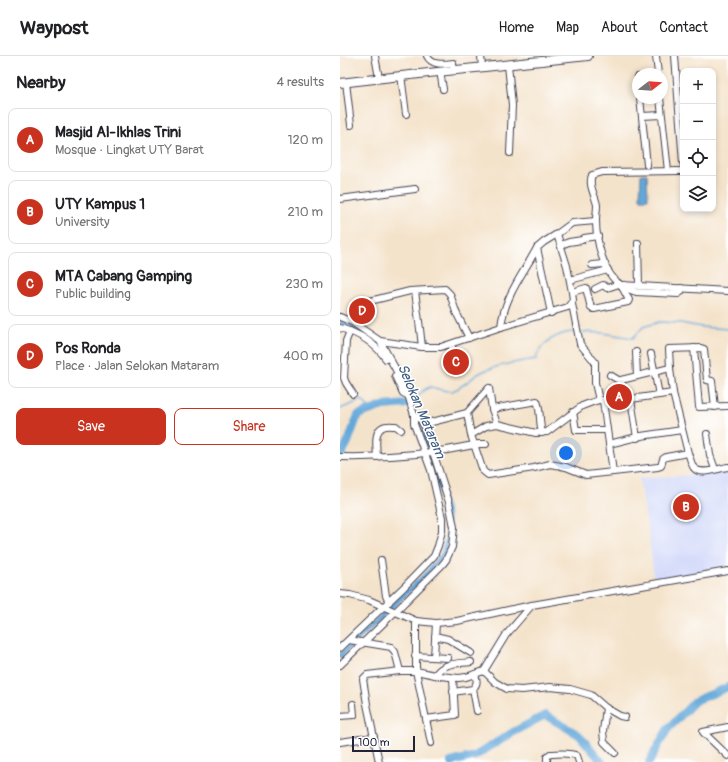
<!DOCTYPE html>
<html lang="en">
<head>
<meta charset="utf-8">
<style>
	body { margin:0; font-family:Pangolin,sans-serif; background:#f6f6f6; color:#202124 }
	.controls { position:absolute; right:12px; top:12px; display:grid; overflow:hidden; border-radius:8px; box-shadow:0 2px 6px #0003 }
	.controls button { width:36px; height:36px; display:grid; place-items:center; padding:0; border:0; border-bottom:1px solid #e0e0e0; background:#fff; color:#202124; font:20px sans-serif }
	.compass { position:absolute; left:292px; top:12px; width:36px; height:36px; border-radius:50%; background:#fff; box-shadow:0 2px 6px #0003; rotate:73deg }
	.scale { position:absolute; left:12px; bottom:10px; width:63px; box-sizing:border-box; padding-left:4px; border:2px solid #22223b; border-top:0; font-size:11px; line-height:14px; white-space:nowrap; color:#22223b; -webkit-text-stroke:3px #fff; paint-order:stroke }
	.you { position:absolute; left:226px; top:397px; width:14px; height:14px; margin:-10px; border:3px solid #fff; border-radius:50%; background:#1a73e8; box-shadow:0 0 0 6px #1a73e833 }
	.badge { display:grid; place-items:center; width:26px; height:26px; border-radius:50%; background:#c8321e; color:#fff; font-size:13px; font-weight:700 }
	.pin { position:absolute; translate:-50% -50%; border:2px solid #fff; box-shadow:0 1px 4px #0006 }
	.list { margin:0; padding:0; list-style:none }
	h2 { display:flex; justify-content:space-between; align-items:center; height:52px; margin:0; padding:0 16px; font-size:17px }
	h2 small { font-size:13px; font-weight:400; color:#757577 }
	.list li { display:grid; grid-template-columns:26px 1fr auto; gap:12px; align-items:center; box-sizing:border-box; height:64px; margin:0 8px 8px; padding:0 8px; border:1px solid #e0e0e0; border-radius:8px }
	.list b { display:block; font-size:15px; white-space:nowrap }
	.list p { margin:0; font-size:13px; white-space:nowrap; color:#757577 }
	.list em { font-size:13px; font-style:normal; color:#757577 }
	.actions { display:flex; gap:8px; padding:12px 16px }
	.actions a { flex:1; padding:9px 0; border:1px solid #c8321e; border-radius:8px; text-align:center; font-size:14px; color:#c8321e }
	.actions .main { background:#c8321e; color:#fff }
	.icon { flex:none; width:22px; height:22px; fill:none; stroke:currentColor; stroke-width:2; stroke-linecap:round; stroke-linejoin:round }
	.map { position:relative; flex:none; width:388px; height:706px; overflow:hidden }
	header { display:flex; align-items:center; gap:24px; box-sizing:border-box; height:56px; padding:0 20px; background:#fff; border-bottom:1px solid #e0e0e0 }
	header strong { font-size:19px }
	nav { display:flex; gap:22px; margin-inline-start:auto; font-size:14px }
	main { display:flex }
	aside { flex:1; background:#fff }
	.map>svg:first-child { display:block }
</style>
</head>
<body>
<header>
<strong>Waypost</strong>
<nav><a>Home</a><a>Map</a><a>About</a><a>Contact</a></nav>
</header>
<main>
<aside>
<h2>Nearby<small>4 results</small></h2>
<ul class="list">
<li><span class="badge">A</span><div><b>Masjid Al-Ikhlas Trini</b><p>Mosque · Lingkat UTY Barat</p></div><em>120 m</em></li>
<li><span class="badge">B</span><div><b>UTY Kampus 1</b><p>University</p></div><em>210 m</em></li>
<li><span class="badge">C</span><div><b>MTA Cabang Gamping</b><p>Public building</p></div><em>230 m</em></li>
<li><span class="badge">D</span><div><b>Pos Ronda</b><p>Place · Jalan Selokan Mataram</p></div><em>400 m</em></li>
</ul>
<div class="actions"><a class="main">Save</a><a>Share</a></div>
</aside>
<div class="map">
<svg width="388" height="706" viewBox="0 0 388 706">
	<rect width="100%" height="100%" fill="#fff"/>
	<filter id="ink" filterUnits="userSpaceOnUse"><feTurbulence type="fractalNoise" baseFrequency=".025" numOctaves="2"/><feDisplacementMap in="SourceGraphic" scale="8" xChannelSelector="R" yChannelSelector="G"/><feConvolveMatrix kernelMatrix="1 2 1 2 8 2 1 2 1" color-interpolation-filters="sRGB"/></filter>
	<filter id="wash" filterUnits="userSpaceOnUse"><feTurbulence type="fractalNoise" baseFrequency=".012" numOctaves="4" result="noise"/><feDisplacementMap in="SourceGraphic" scale="16" xChannelSelector="R" yChannelSelector="G"/><feGaussianBlur stdDeviation="0.9" result="paint"/><feColorMatrix in="noise" values="0 0 0 0 0 0 0 0 0 0 0 0 0 0 0 0 0 1.4 0 .05"/><feComposite in="paint" operator="in"/></filter>
	<g filter="url(#wash)">
		<rect width="100%" height="100%" fill="#f4e3cb"/>
		<polygon fill="#d2d9f9" points="388,417 388,510 314,525 309,480 299,422"/>
		<polygon fill="#64a8da" stroke="#43658a" points="301,118 307,118 308,143 301,143 300,141"/>
		<g fill="none" stroke-linecap="round" stroke-linejoin="round">
			<g stroke="#64a8da" stroke-width="1.5">
				<polyline points="241,276 263,277 293,282 303,271 319,266 341,267 361,271 388,273"/>
				<path d="M 73,346 L 84,334 L 90,331 C 98,332 104,336 112,335 C 122,332 130,323 138,318 C 154,309 179,306 196,303 C 197,300 198,296 200,294 C 206,283 223,276 235,276"/>
				<polyline points="0,353 22,344 31,354"/>
			</g>
			<g stroke="#64a8da" stroke-width="4.5">
				<path d="M 0,267 C 15,270 29,280 39,291"/>
				<polyline points="0,600 84,520 103,498 108,481 107,458 88,391 75,363"/>
			</g>
			<g stroke="#64a8da" stroke-width="8">
				<polyline points="0,401 8,386 18,359 43,350 69,348"/>
				<polyline points="111,706 135,700 175,675 205,659 239,679 262,706"/>
				<polyline points="309,706 327,674 355,645 388,631"/>
			</g>
		</g>
	</g>
	<g filter="url(#ink)">
		<g fill="none" stroke-linecap="round" stroke-linejoin="round">
			<defs>
				<g id="minor">
					<polyline points="35,0 39,22"/>
					<path d="M 87,0 C 92,10 104,8 113,7 L 114,15"/>
					<polyline points="141,0 142,11"/>
					<polyline points="316,0 318,18"/>
					<polyline points="335,0 343,107"/>
					<polyline points="168,9 172,49 170,97"/>
					<polyline points="100,15 103,33"/>
					<polyline points="61,19 66,58"/>
					<polyline points="298,21 298,26"/>
					<polyline points="6,26 11,69"/>
					<polyline points="300,42 307,109"/>
					<polyline points="320,42 328,115"/>
					<polyline points="302,60 321,59"/>
					<path d="M 343,115 L 262,116 L 252,119 C 248,129 255,139 257,149 C 257,154 256,159 256,164 C 256,184 263,218 281,229 L 388,235"/>
					<polyline points="0,143 75,133"/>
					<polyline points="298,187 299,229"/>
					<polyline points="221,189 229,186 242,184 244,182 258,180"/>
					<polyline points="197,192 204,186 217,178"/>
					<polyline points="252,209 265,208"/>
					<polyline points="230,224 268,214"/>
					<polyline points="284,229 290,234 296,236 338,238 341,236 341,232"/>
					<polyline points="255,233 263,229 267,232 279,228"/>
					<polyline points="75,235 80,273 82,291"/>
					<polyline points="232,236 246,232 251,252 254,253 288,246 289,244 281,229"/>
					<polyline points="232,248 240,288 255,306 255,327 259,344"/>
					<polyline points="0,261 12,266 40,285 66,332 74,359 81,364 85,371 109,446 114,471 112,491 106,504 102,509 55,556 0,609"/>
					<polyline points="9,264 17,251 22,247 70,235 105,233 110,238 116,256 129,282"/>
					<path d="M 161,271 C 164,241 183,218 197,192 L 211,257"/>
					<path d="M 0,272 C 18,277 35,287 46,303"/>
					<polyline points="10,275 6,285 4,322 6,327 13,338"/>
					<polyline points="40,285 82,291 101,291 161,271 228,251 233,244 232,236 227,210 217,178 232,167 256,165"/>
					<polyline points="111,289 122,312"/>
					<polyline points="354,292 359,351 388,350"/>
					<polyline points="296,296 297,320"/>
					<polyline points="311,298 319,339"/>
					<polyline points="270,319 280,325"/>
					<polyline points="55,320 63,337 67,339"/>
					<polyline points="333,337 330,312 329,293 361,292 364,293 367,324 372,325 375,351"/>
					<polyline points="291,343 297,382"/>
					<polyline points="285,344 281,326 281,324 330,312"/>
					<polyline points="263,345 273,416"/>
					<polyline points="233,356 236,374 267,374"/>
					<polyline points="127,357 131,379"/>
					<polyline points="84,368 127,357 149,332 152,353"/>
					<path d="M 157,368 L 152,353 L 197,345 C 201,355 199,366 202,377"/>
					<polyline points="367,378 370,399 375,413"/>
					<polyline points="269,388 301,380 342,374"/>
					<path d="M 348,397 L 333,337 L 291,343 L 259,344 L 250,347 L 242,350 L 207,376 L 196,377 L 157,368 L 146,370 L 131,379 L 143,415 L 148,419 L 194,412 L 210,408 L 226,411 L 246,419 L 318,411 L 321,410 L 323,403 L 326,401 L 348,397 C 350,401 351,408 354,412 C 361,420 379,412 388,411"/>
					<path d="M 0,401 C 47,402 93,398 139,388 L 146,388"/>
					<path d="M 37,401 C 37,393 33,375 43,371 C 46,369 52,370 56,370 L 61,374"/>
					<polyline points="41,504 46,540 49,546"/>
					<polyline points="0,538 10,539 29,544 76,565 96,567 117,565 192,549 388,515"/>
					<polyline points="76,565 76,615 91,687"/>
					<polyline points="95,580 108,583 131,597"/>
					<polyline points="9,584 51,591 55,596 60,615 76,615 100,620 119,622 126,621 144,615 166,579 192,549"/>
					<polyline points="0,592 64,531 94,500 98,490 102,475 102,462 91,414 74,368 74,359"/>
					<polyline points="75,600 108,602"/>
					<polyline points="94,601 96,567"/>
					<polyline points="144,615 155,626 167,633 182,634 210,631 230,633 251,639 266,652 280,660 285,661"/>
					<path d="M 135,618 C 137,625 138,627 133,633 L 137,655"/>
					<path d="M 95,619 C 104,606 116,608 131,606"/>
					<polyline points="113,636 133,633"/>
					<polyline points="266,652 263,675 264,686 275,697"/>
					<polyline points="0,660 14,659 13,648"/>
					<polyline points="86,663 115,659 113,622"/>
					<polyline points="388,671 363,676 388,700"/>
					<polyline points="0,686 34,681"/>
					<polyline points="39,706 27,648 23,623 27,619 60,615"/>
					<path d="M 207,706 L 207,701 L 210,698 C 219,698 229,696 237,700 L 239,706"/>
				</g>
				<path id="major" d="M 0,27 C 83,17 165,9 248,0"/>
			</defs>
			<use href="#minor" stroke="#423f51" stroke-width="8"/>
			<use href="#major" stroke="#423f51" stroke-width="10"/>
			<use href="#minor" stroke="#fff" stroke-width="6"/>
			<use href="#major" stroke="#fff" stroke-width="8"/>
		</g>
	</g>
	<g text-anchor="middle" stroke-width="3" stroke-linejoin="round" paint-order="stroke">
		<g font-size="14" font-style="italic" fill="#405e83" stroke="#fff">
			<text transform="translate(82 355) rotate(67)" y="5">Selokan Mataram</text>
		</g>
	</g>
</svg>
<div class="controls">
<button>+</button>
<button>−</button>
<button><svg class="icon" aria-label="locate" viewBox="0 0 24 24"><circle cx="12" cy="12" r="6"/><path d="M12 2v4M12 18v4M2 12h4M18 12h4"/></svg></button>
<button><svg class="icon" aria-label="layers" viewBox="0 0 24 24"><path d="M12 4l9 5-9 5-9-5zM3 14l9 5 9-5"/></svg></button>
</div>
<svg class="compass" viewBox="-18 -18 36 36"><path d="M0-13l5 13h-10z" fill="#e53935"/><path d="M0 13l5-13h-10z" fill="#757577"/></svg>
<div class="scale">100 m</div>
<div class="you"></div>
<div class="pin badge" style="left:279px;top:341px">A</div>
<div class="pin badge" style="left:346px;top:451px">B</div>
<div class="pin badge" style="left:116px;top:306px">C</div>
<div class="pin badge" style="left:22px;top:255px">D</div>
</div>
</main>
</body>
</html>
